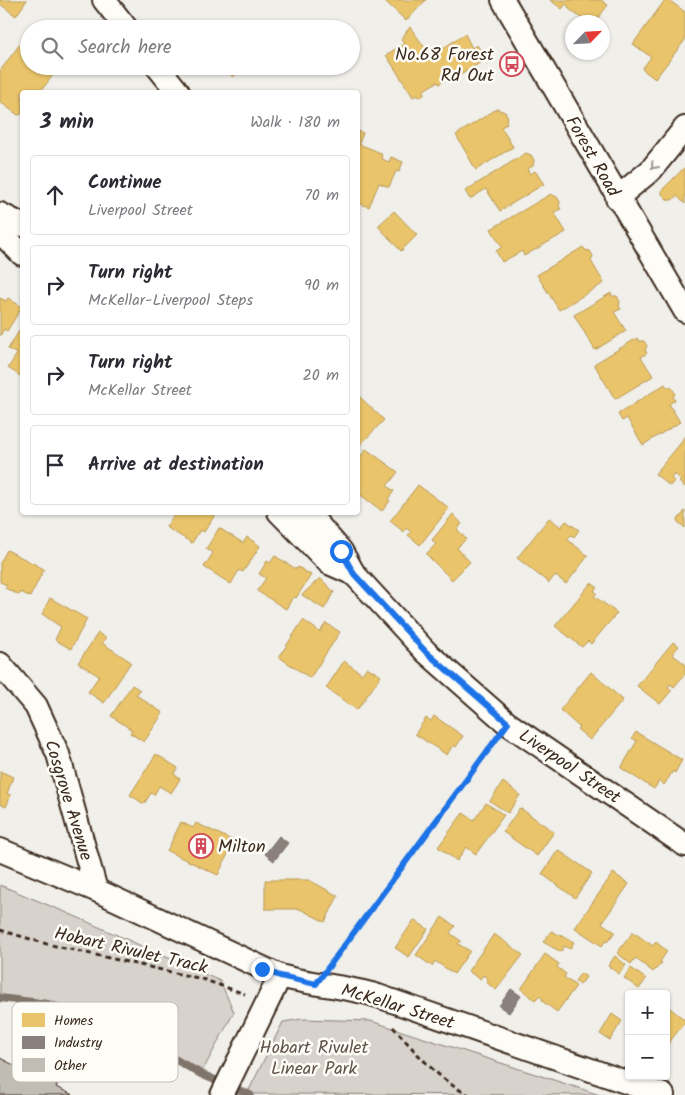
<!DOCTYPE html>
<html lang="en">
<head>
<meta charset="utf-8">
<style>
	body { margin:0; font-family:Kalam,sans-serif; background:#f2f2f3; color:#2b2b33 }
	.controls { position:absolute; right:15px; bottom:15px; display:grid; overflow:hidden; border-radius:5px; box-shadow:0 1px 4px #0004 }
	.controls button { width:45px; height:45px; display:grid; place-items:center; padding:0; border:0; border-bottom:1px solid #e1e1e2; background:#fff; color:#2b2b33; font:25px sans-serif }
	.compass { position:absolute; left:565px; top:15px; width:45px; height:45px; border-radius:50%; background:#fff; box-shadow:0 1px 4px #0004; rotate:65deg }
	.stop { position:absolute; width:15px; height:15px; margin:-11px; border:4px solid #1a73e8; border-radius:50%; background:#fff }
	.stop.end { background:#1a73e8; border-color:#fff; box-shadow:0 1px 5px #0008 }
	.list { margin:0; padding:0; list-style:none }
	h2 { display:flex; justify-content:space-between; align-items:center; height:65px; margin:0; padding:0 20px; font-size:21px }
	h2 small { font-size:16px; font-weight:400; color:#7c7c81 }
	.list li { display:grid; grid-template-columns:32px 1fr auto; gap:15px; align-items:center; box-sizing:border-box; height:80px; margin:0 10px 10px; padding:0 10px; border:1px solid #e1e1e2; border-radius:5px }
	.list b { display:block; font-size:19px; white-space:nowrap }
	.list p { margin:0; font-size:16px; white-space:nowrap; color:#7c7c81 }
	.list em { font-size:16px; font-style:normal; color:#7c7c81 }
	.icon { flex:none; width:28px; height:28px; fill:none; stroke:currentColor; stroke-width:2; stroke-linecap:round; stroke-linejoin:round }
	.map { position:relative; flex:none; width:685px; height:1095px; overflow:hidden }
	.search { position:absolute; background:#fff; box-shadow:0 1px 4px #0004; left:20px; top:20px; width:340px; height:55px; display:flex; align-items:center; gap:12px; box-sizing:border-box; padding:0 18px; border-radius:28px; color:#7c7c81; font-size:19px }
	.panel { position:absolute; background:#fff; box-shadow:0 1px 4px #0004; left:20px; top:90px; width:340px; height:425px; border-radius:5px }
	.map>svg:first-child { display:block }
</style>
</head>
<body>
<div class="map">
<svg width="685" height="1095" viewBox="0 0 685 1095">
	<rect width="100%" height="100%" fill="#f1efea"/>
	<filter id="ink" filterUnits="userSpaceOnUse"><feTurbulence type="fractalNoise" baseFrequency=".02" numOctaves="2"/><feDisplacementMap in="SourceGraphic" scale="10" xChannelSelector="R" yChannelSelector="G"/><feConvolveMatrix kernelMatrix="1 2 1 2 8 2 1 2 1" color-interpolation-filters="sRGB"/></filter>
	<g filter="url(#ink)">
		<g fill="#d7d2cc" stroke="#897e75">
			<polygon points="0,885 72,915 220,981 234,1012 201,1074 113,1024 48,1004 0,998"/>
			<polygon points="302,1019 371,1021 600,1095 247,1094 283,1022"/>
		</g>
		<g fill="#e9c46a" stroke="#b59653">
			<polygon points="0,0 27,0 16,16 0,4"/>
			<polygon points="384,0 426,0 406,21"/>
			<polygon points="550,0 601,0 608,5 595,22 586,22 568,8 569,7 566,4 562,9"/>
			<polygon points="665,0 669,0 685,12 685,40 655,79 642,69 651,57 633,44"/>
			<polygon points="410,27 431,56 465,34 472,48 477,45 486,59 454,79 452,75 439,84 437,82 424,90 424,95 420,97 416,95 413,97 386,55 405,43 401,39"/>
			<polygon points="20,44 29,51 29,66 60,66 40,92 22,92 22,114 18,115 0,102 0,71"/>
			<polygon points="222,66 244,66 233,77"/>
			<polygon points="498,108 499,110 505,112 508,117 506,121 507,124 501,127 513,147 476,170 456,135"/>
			<polygon points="358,131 363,133 359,144 381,153 382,159 389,162 391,157 403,162 399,172 396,171 389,187 379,183 369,207 358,203 358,179 359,175 358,174"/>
			<polygon points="526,153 531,155 534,160 533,166 527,169 530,174 535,171 544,184 500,211 486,189 470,199 465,191"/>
			<polygon points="685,167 685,204 677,196 672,200 668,200 662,194 662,190"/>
			<polygon points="551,194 557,197 560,202 559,206 561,209 554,212 566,232 524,256 522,251 502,262 496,251 502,247 491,229"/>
			<polygon points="394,211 417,235 401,251 378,226"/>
			<polygon points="583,247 585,250 590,251 593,256 591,261 604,283 559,310 537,275"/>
			<polygon points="611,293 612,296 617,296 620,302 619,306 621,309 614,312 626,331 595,350 574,315"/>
			<polygon points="0,298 6,301 8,298 22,307 7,331 4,329 0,336"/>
			<polygon points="19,331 22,333 22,377 8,368 17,354 8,349"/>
			<polygon points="637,338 639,341 644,341 647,346 645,350 647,353 641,357 653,376 615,399 594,364"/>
			<polygon points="665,384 667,387 671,387 675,393 673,398 675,400 669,404 680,422 643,445 627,418 622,421 618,414"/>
			<polygon points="358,395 384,420 358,447"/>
			<polygon points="685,435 685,487 679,482 681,480 675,474 671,478 674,481 670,486 655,474 680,444"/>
			<polygon points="366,449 398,472 387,486 394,491 388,499 390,501 382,511 358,493 360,486 358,484 358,460"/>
			<polygon points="418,485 449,508 420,545 408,535 411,532 406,528 404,532 390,521"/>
			<polygon points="685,511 685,528 677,521"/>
			<polygon points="174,512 217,512 204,532 200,530 192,543 166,527 175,513"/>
			<polygon points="453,514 462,524 457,529 466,539 457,548 470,562 452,580 426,554 436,544 432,540"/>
			<polygon points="549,518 561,527 566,521 579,530 574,537 571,535 567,539 588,556 566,584 555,575 549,583 517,558"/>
			<polygon points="219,528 243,543 247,537 260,546 243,572 239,570 231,584 204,567 213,553 206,549"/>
			<polygon points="7,550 44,569 30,597 21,592 19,595 5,588 7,585 0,582 0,563"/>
			<polygon points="275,556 296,569 298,567 311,575 296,598 293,597 286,609 257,591 266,578 259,574 267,561 270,563"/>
			<polygon points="320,578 334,592 324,609 302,595"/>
			<polygon points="591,583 597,587 594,591 597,593 594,596 617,613 591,644 588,641 582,647 555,626"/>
			<polygon points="50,598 87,619 71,649 55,640 61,627 42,614"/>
			<polygon points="303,620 320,632 326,623 340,632 310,678 279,657"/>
			<polygon points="98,633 106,638 102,643 131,662 104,703 88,692 99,676 78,663"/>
			<polygon points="673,642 679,646 672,654 685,664 685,674 674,687 670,684 668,687 672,690 660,704 637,686"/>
			<polygon points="344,661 362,674 367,667 381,676 357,710 326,688"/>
			<polygon points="591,672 623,700 590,740 577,729 579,727 560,710"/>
			<polygon points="132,685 140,690 136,695 163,713 144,742 130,733 132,730 111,716"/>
			<polygon points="434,716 463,736 456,747 453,745 447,755 415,734 426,718 431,721"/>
			<polygon points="636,732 682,760 675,773 673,771 664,785 659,781 654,789 621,768 637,741 632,738"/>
			<polygon points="156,754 178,768 174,774 180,779 171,793 159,786 154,795 151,793 144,804 130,795"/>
			<polygon points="0,771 13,777 7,794 11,795 6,807 0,804"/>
			<polygon points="503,782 520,795 508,813 490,801"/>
			<polygon points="486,803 504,815 476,854 466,847 457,861 438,847 463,813 474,820"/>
			<polygon points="520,808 554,832 537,856 503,832"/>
			<polygon points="181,822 193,828 196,823 234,841 218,875 167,851"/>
			<polygon points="558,850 592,873 575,898 542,874"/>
			<polygon points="613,873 629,884 602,923 615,932 607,942 605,941 602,946 575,928"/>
			<polygon points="265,880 309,880 338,896 325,922 300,909 265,909"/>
			<polygon points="442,917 455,926 450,933 461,941 458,944 470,951 454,974 435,961 432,966 416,955"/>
			<polygon points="414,920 428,929 409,957 395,948"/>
			<polygon points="551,931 574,942 570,949 564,946 561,952 543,942"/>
			<polygon points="633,932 653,946 656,942 667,951 660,962 662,963 653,972 635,958 631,964 617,953"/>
			<polygon points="494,934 523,955 496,990 486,982 488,979 483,975 480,979 468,971"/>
			<polygon points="545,954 559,964 557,967 566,974 564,977 576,986 557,1012 542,1001 543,999 539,996 535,1000 521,989"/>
			<polygon points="615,956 626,965 619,974 608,966"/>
			<polygon points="631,968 646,979 639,989 624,978"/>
			<polygon points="581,973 586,977 580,985 575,981"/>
			<polygon points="666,1005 685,1020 685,1022 667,1045"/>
			<polygon points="612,1014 622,1021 610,1040 600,1034"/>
		</g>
		<g fill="#8a817c" stroke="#726760">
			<polygon points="279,836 288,843 274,861 265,854"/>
			<polygon points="511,989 521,996 509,1013 499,1006"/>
		</g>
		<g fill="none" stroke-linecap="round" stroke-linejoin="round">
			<polyline stroke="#80746b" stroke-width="8" points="0,998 48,1004 113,1024 201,1074 250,1095"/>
		</g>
		<polygon fill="#c1bcb4" stroke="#3b2a1e" points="0,1058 35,1076 44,1059 65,1070 56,1087 73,1095 0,1095"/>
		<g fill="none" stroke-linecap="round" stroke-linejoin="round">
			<defs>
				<g id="street">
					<polyline points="104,0 127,29"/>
					<polyline points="503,0 685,311"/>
					<polyline points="157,66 178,92"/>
					<polyline points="617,198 651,170 685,128"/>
					<polyline points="0,214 22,225"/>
					<polyline points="0,232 22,254"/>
					<polyline points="279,512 329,563 354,574"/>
					<polyline points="307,512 341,551 354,574 426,652 507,723 685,845"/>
					<polyline points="0,664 36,706 58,754 96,890"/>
					<path d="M 0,850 L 96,890 L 280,976 C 312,985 346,986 378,996 L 663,1095"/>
					<polyline points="222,1095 280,976"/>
				</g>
			</defs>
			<use href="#street" stroke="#3b2a1e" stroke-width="26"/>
			<g stroke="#3b2a1e" stroke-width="3" stroke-dasharray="5 4" stroke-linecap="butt">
				<polyline points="0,930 47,944 202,979 245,994"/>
				<polyline points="331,963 495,741"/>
				<path d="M 393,1027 C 416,1052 438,1080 469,1095"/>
			</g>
			<use href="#street" stroke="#fdfcf7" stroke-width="22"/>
		</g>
		<defs><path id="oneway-chevron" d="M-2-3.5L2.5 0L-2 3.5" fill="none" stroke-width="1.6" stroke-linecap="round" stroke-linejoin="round" transform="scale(1.25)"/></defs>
		<use stroke="#9c938a" href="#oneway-chevron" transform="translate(654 166) rotate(132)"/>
	</g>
	<g fill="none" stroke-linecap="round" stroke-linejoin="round" filter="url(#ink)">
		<polyline stroke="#1a73e8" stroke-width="6" points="262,969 280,976 316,984 508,723 426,652 354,574 341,551"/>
	</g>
	<defs>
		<symbol id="bus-ring" viewBox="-11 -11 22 22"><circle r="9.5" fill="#fdfcf7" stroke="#d1495b" stroke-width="1.5"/><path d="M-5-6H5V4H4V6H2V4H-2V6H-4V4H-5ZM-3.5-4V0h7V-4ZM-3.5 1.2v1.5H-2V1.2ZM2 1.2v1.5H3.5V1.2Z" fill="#d1495b"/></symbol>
		<symbol id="building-ring" viewBox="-11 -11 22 22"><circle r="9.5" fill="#fdfcf7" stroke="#d1495b" stroke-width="1.5"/><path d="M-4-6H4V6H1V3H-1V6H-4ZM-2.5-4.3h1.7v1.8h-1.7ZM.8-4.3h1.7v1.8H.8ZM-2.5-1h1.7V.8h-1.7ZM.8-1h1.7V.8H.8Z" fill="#d1495b"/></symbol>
	</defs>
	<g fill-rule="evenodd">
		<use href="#bus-ring" x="498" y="50" width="28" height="28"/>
		<use href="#building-ring" x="187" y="832" width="28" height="28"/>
	</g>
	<g text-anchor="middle" stroke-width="5" stroke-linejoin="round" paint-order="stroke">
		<g font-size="18" fill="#3b2a1e" stroke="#fdfcf7" text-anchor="end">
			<text x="494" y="60">No.68 Forest<tspan x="494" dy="21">Rd Out</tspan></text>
			<text x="218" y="852" text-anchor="start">Milton</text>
		</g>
		<g font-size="18" fill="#3b2a1e" stroke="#fdfcf7">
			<text transform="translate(593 156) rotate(60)" y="6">Forest Road</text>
			<text transform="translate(570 766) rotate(34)" y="6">Liverpool Street</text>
			<text transform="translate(69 800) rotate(73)" y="6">Cosgrove Avenue</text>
			<text transform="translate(131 950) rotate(13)" y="6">Hobart Rivulet Track</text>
			<text transform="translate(398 1006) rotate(17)" y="6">McKellar Street</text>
		</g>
		<g font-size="18" fill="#62544a" stroke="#fdfcf7">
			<text x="314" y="1053">Hobart Rivulet<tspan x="314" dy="21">Linear Park</tspan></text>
		</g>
	</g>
	<rect x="12" y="1002" width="166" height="80" rx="8" fill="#fdfcf7" stroke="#c3bdb6" stroke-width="1"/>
	<rect x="22" y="1013" width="23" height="14" fill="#e9c46a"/>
	<rect x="22" y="1036" width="23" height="13" fill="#8a817c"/>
	<rect x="22" y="1058" width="23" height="14" fill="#c1bcb4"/>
	<g font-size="14" fill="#3b2a1e">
		<text x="54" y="1025">Homes</text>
		<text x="54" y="1047">Industry</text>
		<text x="54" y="1070">Other</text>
	</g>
</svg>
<div class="controls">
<button>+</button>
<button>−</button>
</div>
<svg class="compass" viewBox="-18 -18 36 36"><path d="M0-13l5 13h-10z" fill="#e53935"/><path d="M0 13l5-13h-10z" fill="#7c7c81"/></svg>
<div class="stop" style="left:341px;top:551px"></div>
<div class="stop end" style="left:262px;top:969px"></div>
<div class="search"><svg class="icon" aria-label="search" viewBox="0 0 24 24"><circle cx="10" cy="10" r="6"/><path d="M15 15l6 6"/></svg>Search here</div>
<section class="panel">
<h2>3 min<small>Walk · 180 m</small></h2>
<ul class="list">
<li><svg class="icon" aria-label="ahead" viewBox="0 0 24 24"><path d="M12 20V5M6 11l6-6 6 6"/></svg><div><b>Continue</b><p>Liverpool Street</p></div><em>70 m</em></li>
<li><svg class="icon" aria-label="right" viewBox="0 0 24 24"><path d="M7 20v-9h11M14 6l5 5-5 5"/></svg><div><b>Turn right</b><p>McKellar-Liverpool Steps</p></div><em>90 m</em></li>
<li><svg class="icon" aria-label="right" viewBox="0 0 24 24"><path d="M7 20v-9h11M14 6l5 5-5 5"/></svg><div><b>Turn right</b><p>McKellar Street</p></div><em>20 m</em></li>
<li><svg class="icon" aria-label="arrive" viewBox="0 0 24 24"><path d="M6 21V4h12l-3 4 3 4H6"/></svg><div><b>Arrive at destination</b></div></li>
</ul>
</section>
</div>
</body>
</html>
